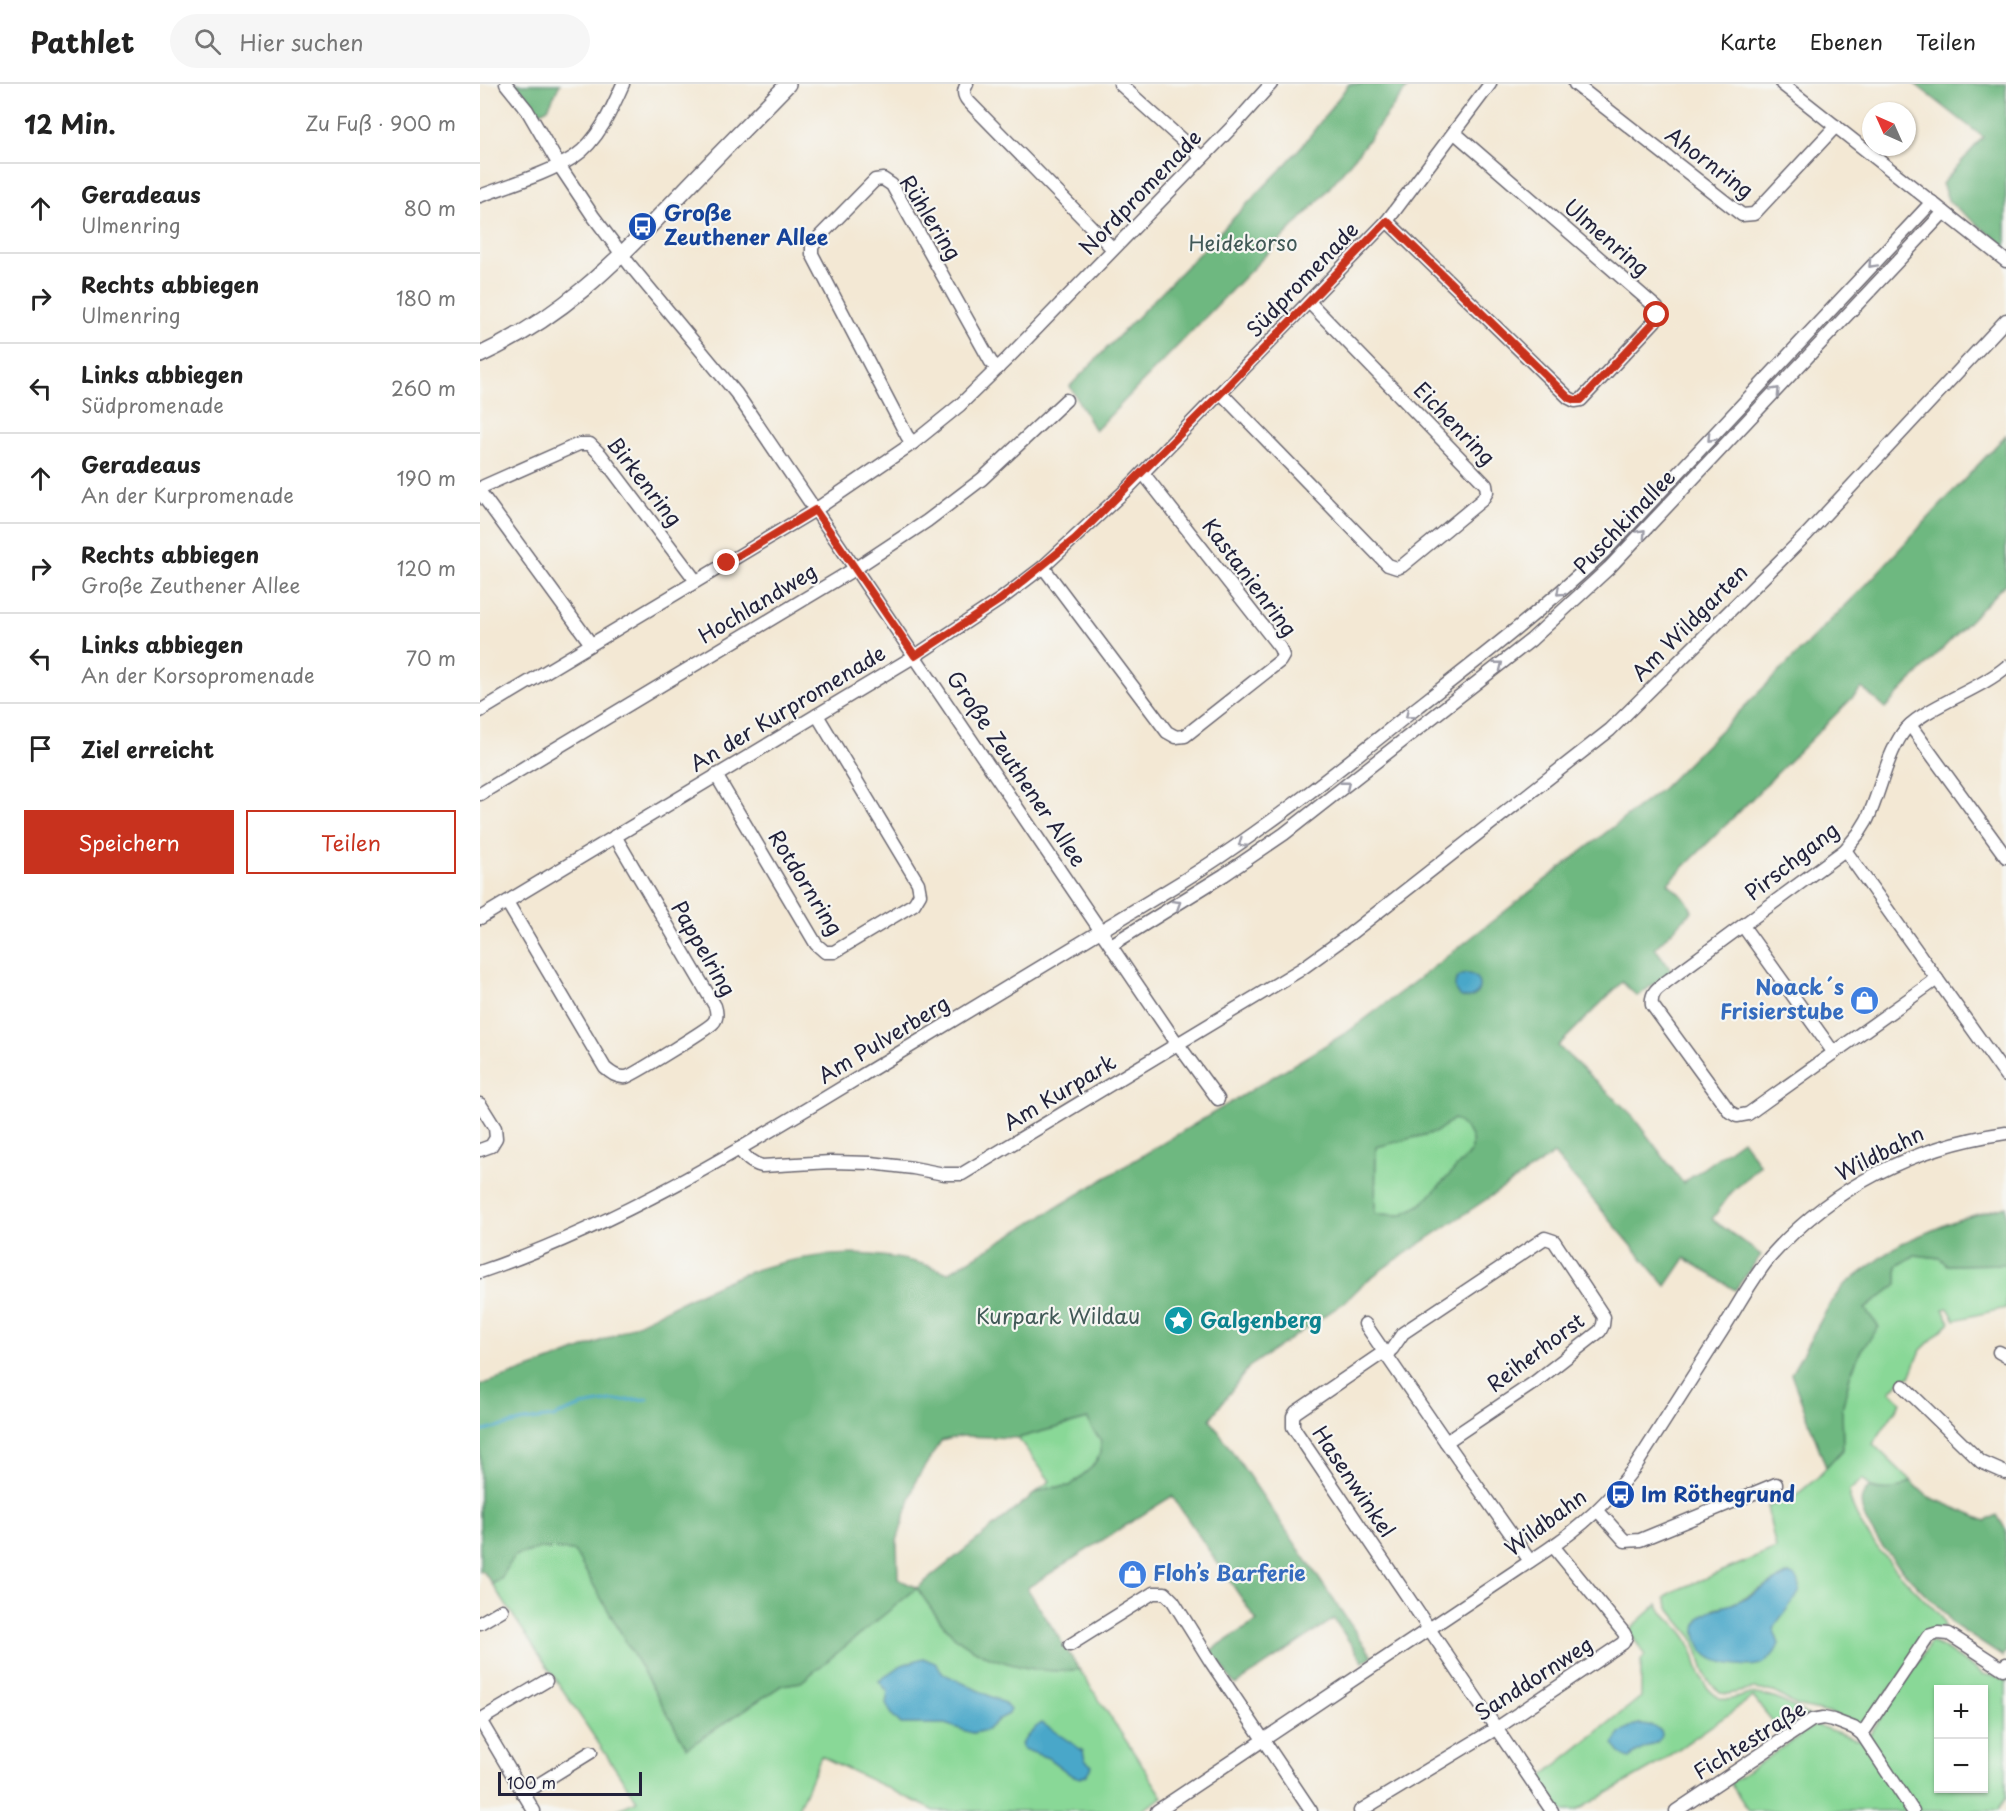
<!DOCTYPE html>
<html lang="de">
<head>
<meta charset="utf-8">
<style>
	body { margin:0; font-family:"Playpen Sans",sans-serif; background:#f6f6f6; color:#222 }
	.controls { position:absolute; right:18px; bottom:18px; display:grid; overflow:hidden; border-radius:0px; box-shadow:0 2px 4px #0004 }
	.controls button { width:54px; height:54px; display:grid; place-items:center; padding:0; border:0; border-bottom:2px solid #e0e0e0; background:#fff; color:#222; font:30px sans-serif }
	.compass { position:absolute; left:1382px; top:18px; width:54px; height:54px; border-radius:50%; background:#fff; box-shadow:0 2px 4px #0004; rotate:315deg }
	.scale { position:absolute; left:18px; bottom:15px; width:144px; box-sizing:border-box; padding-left:6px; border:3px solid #22223b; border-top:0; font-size:16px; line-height:21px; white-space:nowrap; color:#22223b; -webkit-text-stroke:4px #f6f6f2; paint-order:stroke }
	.stop { position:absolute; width:18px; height:18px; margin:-14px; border:4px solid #c8321e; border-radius:50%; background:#fff }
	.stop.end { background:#c8321e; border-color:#fff; box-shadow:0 2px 6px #0008 }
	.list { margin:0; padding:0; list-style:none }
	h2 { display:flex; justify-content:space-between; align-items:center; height:78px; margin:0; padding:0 24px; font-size:26px }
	h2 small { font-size:20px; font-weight:400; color:#767676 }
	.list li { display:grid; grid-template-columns:39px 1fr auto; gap:18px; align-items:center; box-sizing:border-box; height:90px; padding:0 24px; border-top:2px solid #e0e0e0 }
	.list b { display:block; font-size:22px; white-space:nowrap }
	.list p { margin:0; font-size:20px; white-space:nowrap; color:#767676 }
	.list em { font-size:20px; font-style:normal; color:#767676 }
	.actions { display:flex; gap:12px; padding:18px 24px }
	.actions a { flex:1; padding:14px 0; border:2px solid #c8321e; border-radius:0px; text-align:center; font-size:21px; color:#c8321e }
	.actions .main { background:#c8321e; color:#fff }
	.icon { flex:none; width:33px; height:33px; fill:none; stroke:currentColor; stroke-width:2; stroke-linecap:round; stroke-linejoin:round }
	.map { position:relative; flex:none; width:1526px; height:1727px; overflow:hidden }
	header { display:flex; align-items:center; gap:36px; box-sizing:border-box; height:84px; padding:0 30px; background:#fff; border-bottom:2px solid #e0e0e0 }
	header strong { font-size:28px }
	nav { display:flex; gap:33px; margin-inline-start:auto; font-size:21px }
	.search { width:420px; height:54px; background:#f6f6f6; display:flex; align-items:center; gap:15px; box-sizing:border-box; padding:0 21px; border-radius:33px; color:#767676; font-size:22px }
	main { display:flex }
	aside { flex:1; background:#fff }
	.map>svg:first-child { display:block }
</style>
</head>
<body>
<header>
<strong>Pathlet</strong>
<div class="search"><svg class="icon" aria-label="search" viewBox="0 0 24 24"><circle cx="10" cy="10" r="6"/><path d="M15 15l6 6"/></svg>Hier suchen</div>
<nav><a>Karte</a><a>Ebenen</a><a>Teilen</a></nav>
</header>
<main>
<aside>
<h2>12 Min.<small>Zu Fuß · 900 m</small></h2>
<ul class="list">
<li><svg class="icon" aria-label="ahead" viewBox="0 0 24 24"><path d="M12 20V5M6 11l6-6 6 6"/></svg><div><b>Geradeaus</b><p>Ulmenring</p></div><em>80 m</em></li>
<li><svg class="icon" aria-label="right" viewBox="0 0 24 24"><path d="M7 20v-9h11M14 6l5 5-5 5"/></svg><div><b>Rechts abbiegen</b><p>Ulmenring</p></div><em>180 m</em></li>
<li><svg class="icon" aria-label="left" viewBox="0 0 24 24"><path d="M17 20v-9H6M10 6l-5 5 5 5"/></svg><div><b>Links abbiegen</b><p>Südpromenade</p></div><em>260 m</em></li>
<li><svg class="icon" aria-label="ahead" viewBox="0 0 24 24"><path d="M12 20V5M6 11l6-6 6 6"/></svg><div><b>Geradeaus</b><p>An der Kurpromenade</p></div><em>190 m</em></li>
<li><svg class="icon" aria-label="right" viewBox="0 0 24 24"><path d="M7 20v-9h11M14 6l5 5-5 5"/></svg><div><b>Rechts abbiegen</b><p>Große Zeuthener Allee</p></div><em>120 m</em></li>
<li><svg class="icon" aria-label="left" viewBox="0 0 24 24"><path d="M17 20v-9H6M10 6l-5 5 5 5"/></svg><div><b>Links abbiegen</b><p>An der Korsopromenade</p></div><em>70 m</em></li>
<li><svg class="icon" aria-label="arrive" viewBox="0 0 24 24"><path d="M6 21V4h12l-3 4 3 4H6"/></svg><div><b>Ziel erreicht</b></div></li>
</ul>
<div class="actions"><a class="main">Speichern</a><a>Teilen</a></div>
</aside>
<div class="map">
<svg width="1526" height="1727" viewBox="0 0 1526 1727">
	<rect width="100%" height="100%" fill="#f6f6f2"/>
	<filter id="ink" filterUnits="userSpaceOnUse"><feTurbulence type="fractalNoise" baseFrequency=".0167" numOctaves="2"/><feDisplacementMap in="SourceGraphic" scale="12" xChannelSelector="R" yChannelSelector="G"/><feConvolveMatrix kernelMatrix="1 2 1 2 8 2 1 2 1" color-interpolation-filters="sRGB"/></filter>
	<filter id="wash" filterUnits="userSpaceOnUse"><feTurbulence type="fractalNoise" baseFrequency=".008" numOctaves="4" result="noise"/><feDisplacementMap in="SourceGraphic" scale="24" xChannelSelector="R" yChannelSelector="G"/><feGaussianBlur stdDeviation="1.35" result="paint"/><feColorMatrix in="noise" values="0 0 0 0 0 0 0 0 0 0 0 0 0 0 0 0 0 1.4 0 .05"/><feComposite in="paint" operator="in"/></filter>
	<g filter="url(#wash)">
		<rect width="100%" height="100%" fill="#f3e8d4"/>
		<g fill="#89d897" stroke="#567d69" stroke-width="1.5" fill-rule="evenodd">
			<path d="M 974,1034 C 986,1043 998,1054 990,1069 L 943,1120 L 921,1131 L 895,1130 L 896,1063 L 956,1048 Z"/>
			<path d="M 1435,1171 L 1460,1174 L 1467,1181 L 1526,1180 L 1526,1224 L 1475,1236 L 1468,1224 L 1463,1225 L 1470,1238 L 1441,1266 L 1430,1293 L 1423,1294 L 1410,1307 L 1421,1318 L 1393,1360 L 1431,1397 C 1416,1410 1396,1412 1383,1395 L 1369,1407 C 1372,1442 1417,1487 1441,1512 C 1450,1522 1463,1530 1465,1544 L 1457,1544 L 1383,1641 L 1353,1630 L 1317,1622 L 1294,1608 L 1275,1605 L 1248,1610 L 1240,1609 L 1227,1595 L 1213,1554 L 1190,1526 L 1185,1514 L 1192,1508 L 1296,1465 L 1287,1423 L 1315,1412 L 1338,1393 L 1363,1366 L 1362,1325 L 1370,1292 L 1381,1266 L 1384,1226 L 1417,1200 L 1417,1182 ZM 1309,1490 L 1300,1534 L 1293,1544 L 1299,1560 L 1216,1551 L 1217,1540 L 1224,1531 L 1235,1524 L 1250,1521 Z"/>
			<polygon points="608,1335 611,1343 621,1357 621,1369 612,1383 590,1402 569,1404 554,1410 570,1397 538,1354"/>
			<path d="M 61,1464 L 94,1467 L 207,1664 L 302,1601 L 321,1598 L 437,1504 C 448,1519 458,1536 471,1549 C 500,1577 559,1592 599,1585 L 683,1713 L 661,1727 L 455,1727 L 341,1672 L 317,1727 L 134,1727 L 157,1717 L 12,1500 L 21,1495 L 34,1472 ZM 455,1579 L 464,1590 L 524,1619 L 529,1630 L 519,1635 L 507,1646 L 493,1649 L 465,1640 L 421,1640 L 406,1620 L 408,1608 L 399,1597 ZM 562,1639 L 591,1691 L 568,1674 L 546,1653 Z"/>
			<path d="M 1178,1520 L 1180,1525 C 1189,1535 1202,1545 1208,1556 C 1219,1577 1216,1599 1238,1613 C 1248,1620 1262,1610 1273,1610 C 1295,1610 1311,1623 1330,1632 L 1302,1649 L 1273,1613 L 1171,1684 L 1096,1727 L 1082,1727 L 1060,1694 L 1161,1613 L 1161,1577 L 1165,1570 L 1148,1547 ZM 1159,1640 L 1177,1658 L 1160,1665 L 1140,1650 L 1150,1643 Z"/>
			<path d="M 1451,1558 L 1462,1563 L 1503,1590 L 1526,1595 L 1526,1713 L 1518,1727 L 1269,1727 L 1250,1699 L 1336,1641 L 1379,1656 L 1390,1650 ZM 1458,1606 L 1504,1606 L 1504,1704 L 1458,1704 Z"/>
		</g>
		<g fill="#6eb880" stroke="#486d5e" stroke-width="1.5" fill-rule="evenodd">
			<polygon points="31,0 80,0 68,24 55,31"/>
			<polygon points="869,0 930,0 879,68 840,115 615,347 590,302 805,81 826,57"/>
			<polygon points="1435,0 1526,0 1526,163 1469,118 1462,100 1503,53"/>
			<path d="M 1526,351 L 1526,499 L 1405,624 L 1382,604 L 1188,799 L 1207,817 L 1212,827 L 1175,864 L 1192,887 L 1157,912 L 1142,898 L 1078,962 L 1150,1029 L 1203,1099 L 1262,1056 L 1280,1081 L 1251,1109 L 1232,1135 L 1281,1171 L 1255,1206 L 1205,1174 L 1186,1202 L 1074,1070 L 904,1184 L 884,1199 L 865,1218 L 769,1283 L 730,1335 L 892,1572 L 883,1578 L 854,1535 L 755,1601 L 731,1566 L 777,1537 L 692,1412 L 547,1504 L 599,1585 C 560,1592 500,1577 471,1549 C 458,1536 448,1520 437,1504 L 321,1598 L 302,1601 L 207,1664 L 94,1467 L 61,1464 L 34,1472 L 21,1495 L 12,1500 L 3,1487 L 0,1488 L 0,1301 C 45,1287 89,1271 132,1252 C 176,1232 218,1207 264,1190 C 329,1166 403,1162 468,1189 L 869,947 L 946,889 L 1183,704 L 1385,502 ZM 974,1035 C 986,1043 998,1054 990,1069 L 942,1120 L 921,1131 L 895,1130 L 896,1063 L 956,1048 ZM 608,1335 L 611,1343 L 621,1357 L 621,1369 L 612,1383 L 590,1402 L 569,1404 L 554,1410 L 437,1504 L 418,1495 L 417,1457 L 436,1396 L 461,1357 L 481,1352 L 538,1354 Z"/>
			<polygon points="1526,1122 1526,1180 1467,1181 1460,1174 1435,1171 1417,1182 1417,1200 1385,1225 1399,1243 1381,1266 1370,1292 1362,1325 1363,1365 1346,1383 1311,1290 1350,1220 1363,1202 1420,1160 1474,1137"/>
			<path d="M 1431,1397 L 1447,1412 L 1506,1437 L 1517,1431 L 1526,1446 L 1526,1568 L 1523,1573 L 1471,1539 L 1466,1530 C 1447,1512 1369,1439 1383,1411 C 1384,1408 1387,1406 1389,1404 C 1405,1408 1418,1407 1431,1397 Z"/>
		</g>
		<g fill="#4aa7c9" stroke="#366482" stroke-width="1.5">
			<circle cx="987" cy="902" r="12"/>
			<path d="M 1309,1490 L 1315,1493 L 1320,1502 L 1319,1509 L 1293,1544 L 1299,1560 C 1289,1585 1270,1584 1246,1579 C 1242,1578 1236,1577 1233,1575 C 1218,1567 1210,1545 1222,1532 C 1231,1524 1241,1524 1252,1520 C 1271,1513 1289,1499 1309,1490 Z"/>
			<polygon points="443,1574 455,1579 464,1590 524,1619 530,1626 529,1630 519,1635 507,1646 492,1649 465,1640 421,1640 413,1632 406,1620 408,1608 399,1597 422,1581"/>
			<polygon points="562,1639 603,1667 605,1676 612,1682 606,1691 600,1694 591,1691 568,1674 543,1665 541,1660 556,1643"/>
			<path d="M 1159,1640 C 1170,1640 1194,1647 1175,1659 C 1165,1665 1159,1665 1150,1674 C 1141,1671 1137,1668 1134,1659 C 1140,1648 1147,1643 1159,1640 Z"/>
		</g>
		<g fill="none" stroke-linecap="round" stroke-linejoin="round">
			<polyline stroke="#4aa7c9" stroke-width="3" points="0,1348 44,1337 73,1333 102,1322 131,1317 168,1315"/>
		</g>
	</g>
	<g filter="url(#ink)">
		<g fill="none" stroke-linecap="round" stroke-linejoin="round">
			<defs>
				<g id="minor">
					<polyline points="26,0 47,26 79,81 113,132 150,181 256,309 692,952 738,1015"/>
					<path d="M 487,0 C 483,7 483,11 488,17 L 633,165"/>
					<polyline points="640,0 722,74"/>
					<polyline points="1095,0 1262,131 1274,130 1356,42"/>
					<polyline points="1302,0 1526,177"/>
					<path d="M 0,112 C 29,101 69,89 94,73 C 118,57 132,25 143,0"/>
					<polyline points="907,137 1089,314 1095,317 1101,316 1175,237 1178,228 1177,224 975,49"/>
					<polyline points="741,309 908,481 917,484 922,482 1002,416 1007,408 1006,401 829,218"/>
					<polyline points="433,359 427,352 332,170 332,163 339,153 395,96 403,95 412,101 511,278 518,284"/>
					<polyline points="0,405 4,402 99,360 110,360 121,371 216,497"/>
					<polyline points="0,408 111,560"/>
					<polyline points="563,483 687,648 696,653 705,652 800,577 803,572 800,564 663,389"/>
					<polyline points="0,627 335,426 433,359 480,321 528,274 757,38 791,0"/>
					<polyline points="1430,641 1526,773"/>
					<polyline points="236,691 336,860 345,868 354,868 434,820 440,810 438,799 337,631"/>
					<polyline points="0,710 376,484 447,437 502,395 586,316"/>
					<polyline points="1365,766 1526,992"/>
					<path d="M 27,818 L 125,984 C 131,989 137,994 146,993 C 152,992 229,944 233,939 C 238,934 237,928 235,922 L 135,752"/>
					<polyline points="0,834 435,572 521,515 563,483 647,405 907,137 1010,0"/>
					<polyline points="1263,842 1354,969"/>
					<polyline points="631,861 744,791 804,750 1051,556 1129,484 1464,128"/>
					<path d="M 1457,895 L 1268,1030 L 1257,1032 L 1250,1028 L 1172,921 C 1170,907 1180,903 1190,895 L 1365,766 L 1379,749 L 1387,736 C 1400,709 1405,676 1422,650 C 1438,625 1499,607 1526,583"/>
					<polyline points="0,1020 15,1044 16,1054 11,1062 0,1066"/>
					<path d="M 259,1065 C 266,1074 271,1079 282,1082 L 351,1078 L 391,1079 L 433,1084 L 464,1090 L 482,1090 L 820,886 L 870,850 L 1130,646 L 1327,450 L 1526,236"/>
					<path d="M 0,1188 C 138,1141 263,1064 386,989 C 488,927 591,865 693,803 C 780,750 859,686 939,622 C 1003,572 1066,523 1125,467 L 1452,118"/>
					<polyline points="885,1240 966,1358 1050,1477"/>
					<polyline points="904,1268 816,1328 813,1332 813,1343 1072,1727"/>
					<polyline points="1519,1268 1526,1272"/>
					<polyline points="905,1271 912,1265 923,1249 1065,1154 1074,1157 1124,1233 1123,1241 1120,1247 1055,1298 966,1358"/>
					<polyline points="1423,1302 1501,1378 1526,1389"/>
					<polyline points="1118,1427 1145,1457 1160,1456 1296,1400"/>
					<polyline points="0,1539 22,1526"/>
					<polyline points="590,1561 673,1509 685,1509 693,1517 731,1578 831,1727"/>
					<polyline points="0,1636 54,1727"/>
					<polyline points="0,1636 66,1597"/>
					<polyline points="1382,1650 1448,1552 1458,1549 1469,1550 1523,1585 1526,1580"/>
					<polyline points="43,1710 111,1668"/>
					<path d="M 677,1727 L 1067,1466 C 1103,1442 1128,1418 1155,1383 C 1182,1340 1210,1297 1238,1253 C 1255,1227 1270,1197 1290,1173 C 1352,1103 1434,1062 1526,1049"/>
					<polyline points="880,1727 1017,1644 1143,1559 1146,1553 1144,1549 1073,1462"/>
					<polyline points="1196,1727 1332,1636 1343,1634 1353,1636 1374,1644 1382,1650 1433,1727"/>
				</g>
				<path id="tertiary" d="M 0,271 C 86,231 134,179 199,112 C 235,74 272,37 308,0"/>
			</defs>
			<use href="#minor" stroke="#6b6771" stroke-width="15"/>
			<use href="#tertiary" stroke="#6b6771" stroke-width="18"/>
			<use href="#minor" stroke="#fff" stroke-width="12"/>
			<use href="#tertiary" stroke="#fff" stroke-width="15"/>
		</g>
		<defs><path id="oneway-chevron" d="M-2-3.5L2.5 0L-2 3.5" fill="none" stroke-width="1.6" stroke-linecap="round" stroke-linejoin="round" transform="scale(1.5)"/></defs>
		<g stroke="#9c9ca7">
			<use href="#oneway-chevron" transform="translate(1392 180) rotate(133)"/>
			<use href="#oneway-chevron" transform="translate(1296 307) rotate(-47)"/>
			<use href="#oneway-chevron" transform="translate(1231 354) rotate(133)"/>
			<use href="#oneway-chevron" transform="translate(1162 449) rotate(-47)"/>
			<use href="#oneway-chevron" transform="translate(1080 508) rotate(138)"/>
			<use href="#oneway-chevron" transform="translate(1019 581) rotate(-38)"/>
			<use href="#oneway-chevron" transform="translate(929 631) rotate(141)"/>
			<use href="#oneway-chevron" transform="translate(866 701) rotate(-38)"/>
			<use href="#oneway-chevron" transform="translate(762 759) rotate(145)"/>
			<use href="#oneway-chevron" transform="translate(697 820) rotate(-32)"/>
		</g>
	</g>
	<g fill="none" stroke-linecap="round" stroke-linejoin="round" filter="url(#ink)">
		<polyline stroke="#c8321e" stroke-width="8" points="247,479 335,426 435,572 521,515 596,454 739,311 907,137 1089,314 1095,316 1101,316 1175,237 1177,231"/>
	</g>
	<defs>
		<symbol id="bus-disc" viewBox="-11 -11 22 22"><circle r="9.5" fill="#1a4fb4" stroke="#f6f6f2"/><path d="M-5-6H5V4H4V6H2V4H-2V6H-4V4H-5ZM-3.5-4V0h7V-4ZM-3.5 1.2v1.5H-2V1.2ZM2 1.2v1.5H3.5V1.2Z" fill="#fff"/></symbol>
		<symbol id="shop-disc" viewBox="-11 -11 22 22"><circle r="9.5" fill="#3f7fe0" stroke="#f6f6f2"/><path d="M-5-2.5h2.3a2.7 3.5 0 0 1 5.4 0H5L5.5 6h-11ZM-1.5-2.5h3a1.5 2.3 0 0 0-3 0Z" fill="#fff"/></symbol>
		<symbol id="sight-disc" viewBox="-11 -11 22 22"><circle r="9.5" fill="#0f9aa8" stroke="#f6f6f2"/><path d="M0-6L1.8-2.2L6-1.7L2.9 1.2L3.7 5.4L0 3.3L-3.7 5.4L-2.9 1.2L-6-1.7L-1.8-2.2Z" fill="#fff"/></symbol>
	</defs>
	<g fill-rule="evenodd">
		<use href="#bus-disc" x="146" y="126" width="33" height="33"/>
		<use href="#shop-disc" x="1368" y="900" width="33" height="33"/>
		<use href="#sight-disc" x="682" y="1220" width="33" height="33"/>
		<use href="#bus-disc" x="1124" y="1394" width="33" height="33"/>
		<use href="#shop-disc" x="636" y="1474" width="33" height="33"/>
	</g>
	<g text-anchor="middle" stroke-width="4.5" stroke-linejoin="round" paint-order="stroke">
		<g font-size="21" fill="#22223b" stroke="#f6f6f2">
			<text transform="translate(1229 79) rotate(37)" y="7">Ahornring</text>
			<text transform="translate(661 109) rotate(-46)" y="7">Nordpromenade</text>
			<text transform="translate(450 134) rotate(58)" y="7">Rühlering</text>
			<text transform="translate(1126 154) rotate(41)" y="7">Ulmenring</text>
			<text transform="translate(823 196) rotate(-46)" y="7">Südpromenade</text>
			<text transform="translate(974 340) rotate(46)" y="7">Eichenring</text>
			<text transform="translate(164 398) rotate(52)" y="7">Birkenring</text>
			<text transform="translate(1145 438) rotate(-46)" y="7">Puschkinallee</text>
			<text transform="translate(769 494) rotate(53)" y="7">Kastanienring</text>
			<text transform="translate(278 520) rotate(-31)" y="7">Hochlandweg</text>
			<text transform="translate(1210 539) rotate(-45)" y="7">Am Wildgarten</text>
			<text transform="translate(308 625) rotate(-31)" y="7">An der Kurpromenade</text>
			<text transform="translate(536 685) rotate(56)" y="7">Große Zeuthener Allee</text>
			<text transform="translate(1312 778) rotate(-38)" y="7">Pirschgang</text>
			<text transform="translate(325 799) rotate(58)" y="7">Rotdornring</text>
			<text transform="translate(223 865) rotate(60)" y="7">Pappelring</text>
			<text transform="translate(404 956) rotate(-31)" y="7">Am Pulverberg</text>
			<text transform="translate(580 1009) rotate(-31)" y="7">Am Kurpark</text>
			<text transform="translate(1400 1070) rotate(-27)" y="7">Wildbahn</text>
			<text transform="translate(1056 1269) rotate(-37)" y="7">Reiherhorst</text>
			<text transform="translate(873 1398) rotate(56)" y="7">Hasenwinkel</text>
			<text transform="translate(1066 1439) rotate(-37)" y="7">Wildbahn</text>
			<text transform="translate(1054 1595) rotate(-33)" y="7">Sanddornweg</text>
			<text transform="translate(1270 1657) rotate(-32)" y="7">Fichtestraße</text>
		</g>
		<g font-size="21" font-weight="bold" fill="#164399" stroke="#f6f6f2" text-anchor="start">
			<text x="184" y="137">Große<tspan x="184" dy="24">Zeuthener Allee</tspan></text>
			<text x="1161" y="1418">Im Röthegrund</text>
		</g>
		<g font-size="21" fill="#415957" stroke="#f6f6f2">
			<text x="763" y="167">Heidekorso</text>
			<text x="578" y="1240">Kurpark Wildau</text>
		</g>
		<g font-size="21" font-weight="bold" fill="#366cbe" stroke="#f6f6f2" text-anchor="end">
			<text x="1364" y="911">Noack´s<tspan x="1364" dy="24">Frisierstube</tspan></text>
			<text x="673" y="1497" text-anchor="start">Floh’s Barferie</text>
		</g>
		<g font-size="21" font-weight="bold" fill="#0d838f" stroke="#f6f6f2" text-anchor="start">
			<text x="720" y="1244">Galgenberg</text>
		</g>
	</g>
</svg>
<div class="controls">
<button>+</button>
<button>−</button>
</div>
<svg class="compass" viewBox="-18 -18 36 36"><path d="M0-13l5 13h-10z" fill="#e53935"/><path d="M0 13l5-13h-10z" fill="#767676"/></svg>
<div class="scale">100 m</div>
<div class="stop" style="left:1177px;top:231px"></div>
<div class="stop end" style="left:247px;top:479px"></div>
</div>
</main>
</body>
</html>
